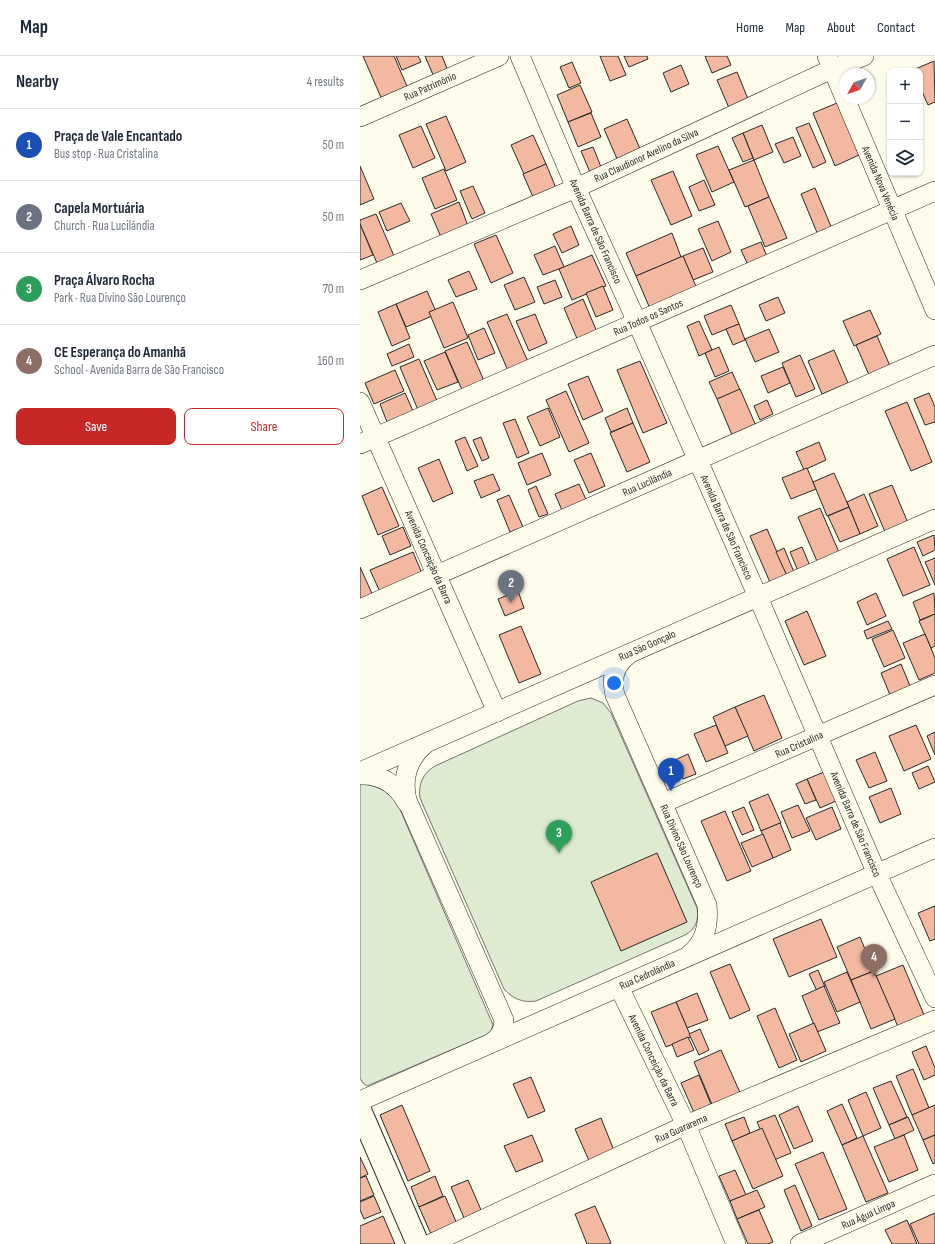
<!DOCTYPE html>
<html lang="en">
<head>
<meta charset="utf-8">
<style>
	body { margin:0; font-family:"Sofia Sans Condensed",sans-serif; background:#f2f2f3; color:#1f2937 }
	.controls { position:absolute; right:12px; top:12px; display:grid; overflow:hidden; border-radius:8px; box-shadow:0 1px 3px #0004 }
	.controls button { width:36px; height:36px; display:grid; place-items:center; padding:0; border:0; border-bottom:1px solid #e0e1e3; background:#fff; color:#1f2937; font:20px sans-serif }
	.compass { position:absolute; left:479px; top:12px; width:36px; height:36px; border-radius:50%; background:#fff; box-shadow:0 1px 3px #0004; rotate:230deg }
	.you { position:absolute; left:254px; top:627px; width:14px; height:14px; margin:-10px; border:3px solid #fff; border-radius:50%; background:#1a73e8; box-shadow:0 0 0 6px #1a73e833 }
	.badge { display:grid; place-items:center; width:26px; height:26px; border-radius:50%; background:#c62828; color:#fff; font-size:13px; font-weight:700 }
	.pin { position:absolute; translate:-50% -33px; filter:drop-shadow(0 1px 2px #0008) }
	.pin::after { content:''; position:absolute; top:21px; width:14px; height:12px; background:inherit; clip-path:polygon(0 0,100% 0,50% 100%) }
	.list { margin:0; padding:0; list-style:none }
	h2 { display:flex; justify-content:space-between; align-items:center; height:52px; margin:0; padding:0 16px; font-size:17px }
	h2 small { font-size:13px; font-weight:400; color:#747a83 }
	.list li { display:grid; grid-template-columns:26px 1fr auto; gap:12px; align-items:center; box-sizing:border-box; height:72px; padding:0 16px; border-top:1px solid #e0e1e3 }
	.list b { display:block; font-size:15px; white-space:nowrap }
	.list p { margin:0; font-size:13px; white-space:nowrap; color:#747a83 }
	.list em { font-size:13px; font-style:normal; color:#747a83 }
	.actions { display:flex; gap:8px; padding:12px 16px }
	.actions a { flex:1; padding:9px 0; border:1px solid #c62828; border-radius:8px; text-align:center; font-size:14px; color:#c62828 }
	.actions .main { background:#c62828; color:#fff }
	.icon { flex:none; width:22px; height:22px; fill:none; stroke:currentColor; stroke-width:2; stroke-linecap:round; stroke-linejoin:round }
	.map { position:relative; flex:none; width:575px; height:1188px; overflow:hidden }
	header { display:flex; align-items:center; gap:24px; box-sizing:border-box; height:56px; padding:0 20px; background:#fff; border-bottom:1px solid #e0e1e3 }
	header strong { font-size:19px }
	nav { display:flex; gap:22px; margin-inline-start:auto; font-size:14px }
	main { display:flex }
	aside { flex:1; background:#fff }
	.map>svg:first-child { display:block }
</style>
</head>
<body>
<header>
<strong>Map</strong>
<nav><a>Home</a><a>Map</a><a>About</a><a>Contact</a></nav>
</header>
<main>
<aside>
<h2>Nearby<small>4 results</small></h2>
<ul class="list">
<li><span class="badge" style="background:#1a4fb4">1</span><div><b>Praça de Vale Encantado</b><p>Bus stop · Rua Cristalina</p></div><em>50 m</em></li>
<li><span class="badge" style="background:#6b7280">2</span><div><b>Capela Mortuária</b><p>Church · Rua Lucilândia</p></div><em>50 m</em></li>
<li><span class="badge" style="background:#2e9e5b">3</span><div><b>Praça Álvaro Rocha</b><p>Park · Rua Divino São Lourenço</p></div><em>70 m</em></li>
<li><span class="badge" style="background:#8d6e63">4</span><div><b>CE Esperança do Amanhã</b><p>School · Avenida Barra de São Francisco</p></div><em>160 m</em></li>
</ul>
<div class="actions"><a class="main">Save</a><a>Share</a></div>
</aside>
<div class="map">
<svg width="575" height="1188" viewBox="0 0 575 1188">
	<rect width="100%" height="100%" fill="#fdfbea"/>
	<g fill="#deebd1" stroke="#74746e">
		<path d="M 231,642 L 243,647 L 251,657 L 337,852 C 339,864 336,873 325,879 L 176,945 C 163,947 153,943 144,933 L 60,742 C 58,728 63,717 75,710 L 218,645 Z"/>
		<path d="M 4,728 C 21,731 31,737 39,751 L 133,969 L 131,975 L 126,979 L 7,1030 L 3,1027 L 0,1022 L 0,729 Z"/>
	</g>
	<g fill="#f2b8a0" stroke="#2b2b2b">
		<polygon points="3,0 34,0 49,35 23,46"/>
		<polygon points="36,0 58,0 61,6 42,14"/>
		<polygon points="65,0 82,0 88,15 74,21"/>
		<polygon points="240,0 258,0 266,19 250,25"/>
		<polygon points="264,0 287,0 288,3 269,11"/>
		<polygon points="345,0 367,0 371,9 352,17"/>
		<polygon points="574,5 575,46 568,49 560,31 560,15 553,14"/>
		<polygon points="212,6 221,27 209,32 200,11"/>
		<polygon points="321,9 329,28 311,36 303,17"/>
		<polygon points="377,16 388,43 369,52 357,24"/>
		<polygon points="220,29 232,56 208,66 197,39"/>
		<polygon points="477,47 499,99 475,110 453,57"/>
		<polygon points="231,57 241,81 218,91 208,66"/>
		<polygon points="86,60 106,106 86,115 66,68"/>
		<polygon points="267,63 281,95 258,105 244,73"/>
		<polygon points="449,67 466,106 453,112 436,72"/>
		<polygon points="402,69 413,96 394,104 383,77"/>
		<polygon points="61,70 75,102 53,112 39,79"/>
		<polygon points="383,77 393,102 383,106 372,82"/>
		<polygon points="173,79 186,108 164,118 151,89"/>
		<polygon points="433,81 441,100 424,107 415,88"/>
		<polygon points="358,90 374,126 352,136 336,99"/>
		<polygon points="233,91 243,116 232,121 221,95"/>
		<polygon points="394,104 409,141 385,151 369,114"/>
		<polygon points="186,108 196,132 173,141 163,118"/>
		<polygon points="0,110 14,143 0,149"/>
		<polygon points="84,113 97,144 75,153 62,122"/>
		<polygon points="313,115 332,160 311,169 291,124"/>
		<polygon points="344,124 355,149 339,155 329,131"/>
		<polygon points="113,130 125,157 112,163 100,135"/>
		<polygon points="455,132 472,173 458,179 441,138"/>
		<polygon points="409,141 427,182 405,191 388,150"/>
		<polygon points="99,146 108,170 81,181 71,158"/>
		<polygon points="41,147 50,165 27,175 19,156"/>
		<polygon points="16,158 34,200 17,207 0,168 0,164"/>
		<polygon points="358,165 371,196 352,205 338,173"/>
		<polygon points="0,168 13,199 0,204"/>
		<polygon points="211,170 219,189 202,197 193,178"/>
		<polygon points="312,177 321,201 276,220 266,197"/>
		<polygon points="136,179 153,217 131,227 114,188"/>
		<polygon points="401,186 408,203 389,211 381,194"/>
		<polygon points="195,190 204,211 183,219 174,199"/>
		<polygon points="343,192 353,216 333,224 323,200"/>
		<polygon points="232,199 246,230 212,244 199,213"/>
		<polygon points="323,200 338,235 291,255 276,220"/>
		<polygon points="109,215 117,233 96,241 88,224"/>
		<polygon points="164,221 175,246 155,254 144,229"/>
		<polygon points="195,224 202,241 184,248 177,231"/>
		<polygon points="243,230 253,254 236,261 226,237"/>
		<polygon points="67,235 77,258 46,271 36,248"/>
		<polygon points="418,241 425,257 406,265 399,249"/>
		<polygon points="223,243 237,276 218,285 204,252"/>
		<polygon points="93,246 108,282 84,292 69,256"/>
		<polygon points="36,248 50,282 32,290 18,256"/>
		<polygon points="371,249 379,268 352,279 344,260"/>
		<polygon points="510,254 521,278 494,290 483,265"/>
		<polygon points="147,258 169,308 149,317 127,266"/>
		<polygon points="175,258 187,287 169,295 156,265"/>
		<polygon points="339,265 352,294 339,300 327,270"/>
		<polygon points="379,268 385,284 373,289 366,273"/>
		<polygon points="124,272 135,297 118,304 108,279"/>
		<polygon points="409,273 419,296 395,306 385,283"/>
		<polygon points="517,280 530,310 509,319 496,289"/>
		<polygon points="107,286 125,327 103,336 85,295"/>
		<polygon points="49,288 54,301 32,310 27,298"/>
		<polygon points="359,291 369,315 355,321 345,297"/>
		<polygon points="474,294 488,327 462,338 448,305"/>
		<polygon points="85,296 98,326 77,334 64,305"/>
		<polygon points="440,299 455,333 436,341 422,307"/>
		<polygon points="59,303 77,345 58,354 40,311"/>
		<polygon points="280,305 307,367 283,377 257,314"/>
		<polygon points="423,311 430,327 408,337 401,320"/>
		<polygon points="35,314 44,335 14,348 5,327"/>
		<polygon points="372,316 380,334 357,343 349,326"/>
		<polygon points="228,320 243,355 223,364 208,328"/>
		<polygon points="380,333 396,370 372,379 357,343"/>
		<polygon points="206,335 229,387 209,396 186,344"/>
		<polygon points="45,337 53,355 27,366 20,348"/>
		<polygon points="569,337 575,351 575,366 565,369 554,343"/>
		<polygon points="407,344 413,358 400,364 394,350"/>
		<polygon points="547,346 572,406 551,415 525,355"/>
		<polygon points="188,352 200,381 180,390 167,361"/>
		<polygon points="267,352 273,367 251,376 245,362"/>
		<polygon points="155,363 169,397 157,402 143,367"/>
		<polygon points="273,367 290,406 267,416 250,377"/>
		<polygon points="105,381 118,410 107,415 95,385"/>
		<polygon points="121,381 129,402 122,405 113,384"/>
		<polygon points="459,386 466,404 444,414 436,396"/>
		<polygon points="182,397 191,419 167,429 158,407"/>
		<polygon points="231,397 245,430 229,437 214,404"/>
		<polygon points="79,403 93,437 73,446 58,412"/>
		<polygon points="447,412 456,433 431,443 422,422"/>
		<polygon points="474,417 489,451 467,460 453,426"/>
		<polygon points="133,418 140,434 121,442 114,425"/>
		<polygon points="219,428 228,448 204,459 195,438"/>
		<polygon points="532,429 551,474 528,483 509,438"/>
		<polygon points="176,430 188,458 179,461 168,434"/>
		<polygon points="22,431 39,470 18,479 2,440"/>
		<polygon points="504,438 518,470 500,478 487,446"/>
		<polygon points="149,439 163,471 150,476 137,444"/>
		<polygon points="489,451 500,478 480,486 468,460"/>
		<polygon points="460,452 481,501 459,510 438,461"/>
		<polygon points="43,471 51,490 30,499 22,480"/>
		<polygon points="407,473 429,524 412,531 390,480"/>
		<polygon points="574,479 575,494 563,500 557,486"/>
		<polygon points="442,491 450,510 438,515 430,496"/>
		<polygon points="554,491 570,529 543,540 527,503"/>
		<polygon points="424,492 436,521 429,524 416,496"/>
		<polygon points="53,496 63,520 21,538 10,514"/>
		<polygon points="575,502 575,529 565,506"/>
		<polygon points="0,511 14,542 0,548"/>
		<polygon points="158,535 164,552 145,560 138,543"/>
		<polygon points="516,537 526,560 507,569 497,546"/>
		<polygon points="574,537 575,558 560,564 553,546"/>
		<polygon points="447,555 466,600 444,609 425,565"/>
		<polygon points="575,558 575,590 571,592 559,565"/>
		<polygon points="528,565 532,573 507,583 504,575"/>
		<polygon points="161,570 181,618 159,627 139,579"/>
		<polygon points="533,574 545,602 524,611 512,583"/>
		<polygon points="565,578 575,602 575,617 559,624 543,587"/>
		<polygon points="541,608 550,630 530,639 521,617"/>
		<polygon points="404,639 422,682 394,695 375,651"/>
		<polygon points="375,651 388,680 365,690 353,661"/>
		<polygon points="356,669 368,697 346,706 334,678"/>
		<polygon points="556,669 571,703 544,715 529,680"/>
		<polygon points="575,676 575,699 567,680"/>
		<polygon points="515,696 527,725 509,732 496,704"/>
		<polygon points="328,698 336,718 323,723 315,704"/>
		<polygon points="568,710 575,726 559,733 552,717"/>
		<polygon points="464,716 476,745 460,752 447,723"/>
		<polygon points="447,723 456,744 445,748 436,728"/>
		<polygon points="531,732 541,758 520,767 509,741"/>
		<polygon points="408,738 421,767 401,775 389,746"/>
		<polygon points="438,749 450,775 432,782 421,756"/>
		<polygon points="384,751 394,774 382,779 372,756"/>
		<polygon points="472,751 481,773 456,784 446,762"/>
		<polygon points="365,755 391,815 367,825 341,765"/>
		<polygon points="420,767 431,794 413,802 401,775"/>
		<polygon points="403,778 413,802 392,811 381,787"/>
		<polygon points="297,797 327,866 261,895 231,826"/>
		<polygon points="575,850 575,883 570,885 558,857"/>
		<polygon points="461,863 477,901 429,921 413,883"/>
		<polygon points="500,881 514,915 491,924 477,891"/>
		<polygon points="370,908 390,954 370,963 350,916"/>
		<polygon points="543,909 564,959 538,971 516,920"/>
		<polygon points="458,914 465,931 457,935 449,918"/>
		<polygon points="514,915 535,963 511,973 491,924"/>
		<polygon points="487,916 500,946 477,956 464,926"/>
		<polygon points="464,930 480,967 457,976 442,940"/>
		<polygon points="337,937 348,964 327,972 316,946"/>
		<polygon points="316,946 331,981 306,991 291,956"/>
		<polygon points="415,952 437,1004 419,1012 397,960"/>
		<polygon points="454,967 466,995 441,1006 429,978"/>
		<polygon points="340,973 349,994 339,999 329,978"/>
		<polygon points="328,981 334,994 317,1001 312,988"/>
		<polygon points="566,990 575,1012 575,1019 564,1024 552,996"/>
		<polygon points="361,994 382,1041 354,1053 334,1006"/>
		<polygon points="553,1013 569,1052 552,1059 536,1020"/>
		<polygon points="339,1019 352,1051 335,1059 321,1027"/>
		<polygon points="171,1021 185,1055 168,1062 153,1028"/>
		<polygon points="531,1025 547,1061 529,1069 513,1032"/>
		<polygon points="506,1036 521,1072 503,1080 488,1044"/>
		<polygon points="482,1048 497,1082 482,1089 467,1055"/>
		<polygon points="42,1049 70,1115 48,1125 20,1059"/>
		<polygon points="575,1049 575,1079 563,1084 552,1059"/>
		<polygon points="438,1050 453,1085 434,1093 419,1059"/>
		<polygon points="415,1059 431,1097 414,1104 397,1066"/>
		<polygon points="384,1061 390,1077 372,1085 365,1068"/>
		<polygon points="548,1061 554,1074 535,1083 529,1069"/>
		<polygon points="241,1062 255,1097 230,1107 215,1073"/>
		<polygon points="402,1072 423,1120 393,1133 372,1085"/>
		<polygon points="172,1079 183,1105 156,1116 144,1090"/>
		<polygon points="544,1079 558,1114 529,1126 514,1091"/>
		<polygon points="575,1079 575,1107 573,1108 563,1084"/>
		<polygon points="503,1080 528,1137 506,1146 482,1089"/>
		<polygon points="463,1096 487,1153 459,1164 435,1108"/>
		<polygon points="0,1101 8,1118 0,1122"/>
		<polygon points="375,1114 386,1139 370,1145 359,1120"/>
		<polygon points="6,1120 14,1139 0,1145 0,1122"/>
		<polygon points="75,1120 83,1140 59,1151 51,1131"/>
		<polygon points="108,1124 121,1154 104,1162 91,1131"/>
		<polygon points="435,1129 452,1170 441,1175 424,1134"/>
		<polygon points="397,1134 405,1151 377,1163 370,1145"/>
		<polygon points="14,1140 21,1156 4,1163 0,1154 0,1146"/>
		<polygon points="85,1140 97,1168 71,1178 59,1151"/>
		<polygon points="235,1150 251,1187 248,1188 227,1188 215,1158"/>
		<polygon points="399,1154 413,1186 408,1188 388,1188 377,1163"/>
		<polygon points="575,1157 575,1188 559,1188 550,1168"/>
		<polygon points="23,1160 35,1188 0,1188 0,1170"/>
		<polygon points="547,1164 557,1188 532,1188 525,1174"/>
	</g>
	<g fill="none" stroke-linecap="round" stroke-linejoin="round">
		<defs>
			<g id="minor">
				<polyline points="160,0 216,132 277,266 398,541 517,818 575,942"/>
				<polyline points="467,0 575,254"/>
				<polyline points="0,61 139,0"/>
				<polyline points="0,224 216,132 472,13 504,0"/>
				<polyline points="0,346 137,656"/>
				<polyline points="0,388 575,135"/>
				<polyline points="0,553 575,299"/>
				<path d="M 268,599 C 254,609 251,623 255,639 L 347,849 C 349,868 345,887 329,899"/>
				<path d="M 64,689 C 47,704 42,723 47,744 L 144,964 C 143,975 140,982 131,987"/>
				<polyline points="0,716 575,463"/>
				<path d="M 0,719 C 21,718 37,728 47,747"/>
				<polyline points="303,747 575,629"/>
				<polyline points="259,931 326,1069 376,1188"/>
				<polyline points="0,1045 575,792"/>
				<polyline points="70,1188 326,1069 575,964"/>
				<polyline points="440,1188 575,1128"/>
			</g>
			<polyline id="major" points="0,1054 58,1188"/>
		</defs>
		<use href="#minor" stroke="#2b2b2b" stroke-width="20"/>
		<use href="#major" stroke="#2b2b2b" stroke-width="24"/>
		<use href="#minor" stroke="#fdfbea" stroke-width="19"/>
		<use href="#major" stroke="#fdfbea" stroke-width="22"/>
	</g>
	<g text-anchor="middle" stroke-width="3" stroke-linejoin="round" paint-order="stroke">
		<g font-size="11" fill="#2b2b2b" stroke="#fdfbea">
			<text transform="translate(70 30) rotate(-24)" y="4">Rua Patrimônio</text>
			<text transform="translate(286 99) rotate(-25)" y="4">Rua Claudionor Avelino da Silva</text>
			<text transform="translate(521 127) rotate(67)" y="4">Avenida Nova Venécia</text>
			<text transform="translate(236 175) rotate(66)" y="4">Avenida Barra de São Francisco</text>
			<text transform="translate(288 261) rotate(-24)" y="4">Rua Todos os Santos</text>
			<text transform="translate(287 426) rotate(-24)" y="4">Rua Lucilândia</text>
			<text transform="translate(367 471) rotate(66)" y="4">Avenida Barra de São Francisco</text>
			<text transform="translate(69 501) rotate(66)" y="4">Avenida Conceição da Barra</text>
			<text transform="translate(287 589) rotate(-24)" y="4">Rua São Gonçalo</text>
			<text transform="translate(439 688) rotate(-24)" y="4">Rua Cristalina</text>
			<text transform="translate(496 768) rotate(67)" y="4">Avenida Barra de São Francisco</text>
			<text transform="translate(322 790) rotate(66)" y="4">Rua Divino São Lourenço</text>
			<text transform="translate(287 918) rotate(-24)" y="4">Rua Cedrolândia</text>
			<text transform="translate(294 1004) rotate(64)" y="4">Avenida Conceição da Barra</text>
			<text transform="translate(321 1072) rotate(-24)" y="4">Rua Guararema</text>
			<text transform="translate(508 1158) rotate(-24)" y="4">Rua Água Limpa</text>
		</g>
	</g>
</svg>
<div class="controls">
<button>+</button>
<button>−</button>
<button><svg class="icon" aria-label="layers" viewBox="0 0 24 24"><path d="M12 4l9 5-9 5-9-5zM3 14l9 5 9-5"/></svg></button>
</div>
<svg class="compass" viewBox="-18 -18 36 36"><path d="M0-13l5 13h-10z" fill="#e53935"/><path d="M0 13l5-13h-10z" fill="#747a83"/></svg>
<div class="you"></div>
<div class="pin badge" style="left:311px;top:735px;background:#1a4fb4">1</div>
<div class="pin badge" style="left:151px;top:547px;background:#6b7280">2</div>
<div class="pin badge" style="left:199px;top:797px;background:#2e9e5b">3</div>
<div class="pin badge" style="left:514px;top:921px;background:#8d6e63">4</div>
</div>
</main>
</body>
</html>
